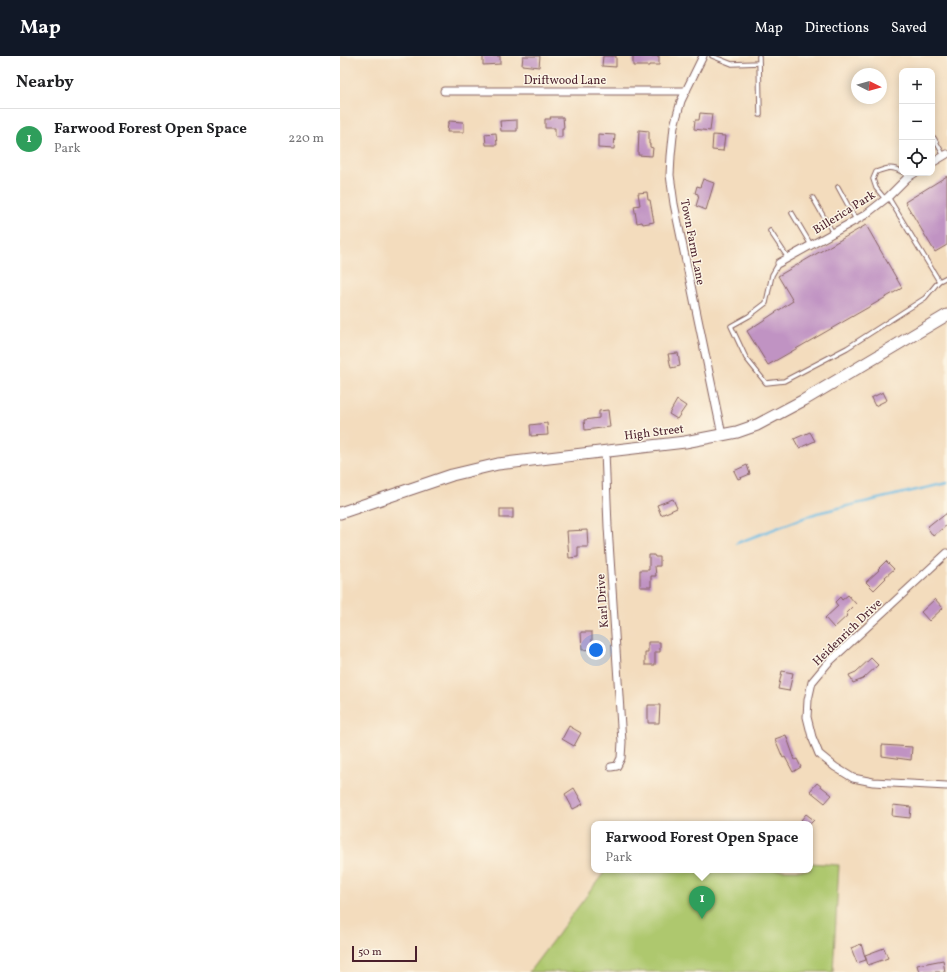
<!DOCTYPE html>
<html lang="en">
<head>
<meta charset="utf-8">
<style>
	body { margin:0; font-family:Vollkorn,serif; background:#f2f2f2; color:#202124 }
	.controls { position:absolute; right:12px; top:12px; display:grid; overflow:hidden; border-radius:8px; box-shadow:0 2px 10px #0003 }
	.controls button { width:36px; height:36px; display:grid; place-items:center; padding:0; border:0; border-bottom:1px solid #e0e0e0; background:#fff; color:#202124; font:20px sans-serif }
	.compass { position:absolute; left:511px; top:12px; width:36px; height:36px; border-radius:50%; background:#fff; box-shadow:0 2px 10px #0003; rotate:95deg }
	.scale { position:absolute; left:12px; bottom:10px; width:65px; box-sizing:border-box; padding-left:4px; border:2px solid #4a1f2b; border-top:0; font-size:11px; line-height:14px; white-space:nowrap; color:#4a1f2b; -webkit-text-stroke:3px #fcf5e5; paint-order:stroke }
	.you { position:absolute; left:256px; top:594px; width:14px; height:14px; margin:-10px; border:3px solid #fff; border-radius:50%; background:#1a73e8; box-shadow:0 0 0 6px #1a73e833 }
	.badge { display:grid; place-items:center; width:26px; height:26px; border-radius:50%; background:#111827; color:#fff; font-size:13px; font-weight:700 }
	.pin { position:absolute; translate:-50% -33px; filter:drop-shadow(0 1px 2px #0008) }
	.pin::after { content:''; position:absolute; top:21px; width:14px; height:12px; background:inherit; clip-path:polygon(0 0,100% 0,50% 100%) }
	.popup { position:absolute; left:251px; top:765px; width:222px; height:52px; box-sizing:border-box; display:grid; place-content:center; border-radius:8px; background:#fff; filter:drop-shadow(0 1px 3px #0005); font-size:13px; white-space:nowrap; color:#757577 }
	.popup b { font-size:15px; color:#202124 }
	.popup::after { content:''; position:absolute; left:50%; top:100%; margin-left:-8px; border:8px solid transparent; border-top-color:#fff }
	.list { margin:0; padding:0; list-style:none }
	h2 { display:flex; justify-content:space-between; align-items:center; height:52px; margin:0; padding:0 16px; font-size:17px }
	h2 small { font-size:13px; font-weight:400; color:#757577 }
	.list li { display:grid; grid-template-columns:26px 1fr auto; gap:12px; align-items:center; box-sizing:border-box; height:60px; padding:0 16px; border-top:1px solid #e0e0e0 }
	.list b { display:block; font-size:15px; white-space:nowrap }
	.list p { margin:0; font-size:13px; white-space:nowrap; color:#757577 }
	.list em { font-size:13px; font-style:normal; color:#757577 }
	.icon { flex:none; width:22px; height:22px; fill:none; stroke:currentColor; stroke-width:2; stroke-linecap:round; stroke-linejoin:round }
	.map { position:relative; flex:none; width:607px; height:916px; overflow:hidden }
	header { display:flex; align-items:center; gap:24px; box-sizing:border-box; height:56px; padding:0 20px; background:#111827; color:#fff }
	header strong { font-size:19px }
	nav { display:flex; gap:22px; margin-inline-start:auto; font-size:14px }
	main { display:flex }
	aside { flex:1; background:#fff }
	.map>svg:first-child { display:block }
</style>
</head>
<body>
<header>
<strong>Map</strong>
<nav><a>Map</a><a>Directions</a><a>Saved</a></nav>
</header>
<main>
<aside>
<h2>Nearby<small></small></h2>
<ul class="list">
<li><span class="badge" style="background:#2e9e5b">1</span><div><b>Farwood Forest Open Space</b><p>Park</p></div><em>220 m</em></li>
</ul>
</aside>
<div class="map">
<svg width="607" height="916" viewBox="0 0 607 916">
	<rect width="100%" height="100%" fill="#fcf5e5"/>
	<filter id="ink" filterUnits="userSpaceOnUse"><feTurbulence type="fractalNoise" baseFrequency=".025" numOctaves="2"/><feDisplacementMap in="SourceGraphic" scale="8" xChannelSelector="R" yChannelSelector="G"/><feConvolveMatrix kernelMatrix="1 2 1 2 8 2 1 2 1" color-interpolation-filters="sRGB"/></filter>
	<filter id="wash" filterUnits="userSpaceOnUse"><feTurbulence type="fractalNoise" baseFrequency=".012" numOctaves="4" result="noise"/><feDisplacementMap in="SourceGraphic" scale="16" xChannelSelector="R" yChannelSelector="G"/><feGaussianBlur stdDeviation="0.9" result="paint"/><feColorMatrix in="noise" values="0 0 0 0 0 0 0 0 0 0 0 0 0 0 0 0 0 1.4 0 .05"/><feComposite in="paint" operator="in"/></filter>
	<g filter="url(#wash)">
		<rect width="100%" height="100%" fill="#f3dcbd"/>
		<polygon fill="#aec86e" stroke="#7c744c" points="470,807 499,809 493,916 189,916 266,814 470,814"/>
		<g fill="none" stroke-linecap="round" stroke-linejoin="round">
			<polyline stroke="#67bae3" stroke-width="2.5" points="397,487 477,457 607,427"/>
		</g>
		<g id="blocks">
			<g fill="#c093c3">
				<polygon points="143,0 160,0 160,8 143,9"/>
				<polygon points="183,0 200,0 199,11 182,9"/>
				<polygon points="263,0 276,0 276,11 262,10"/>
				<polygon points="293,0 319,0 319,9 309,9 309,10 293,10"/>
				<polygon points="360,57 372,58 370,75 354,73 355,64 359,64"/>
				<polygon points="210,61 223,61 224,72 222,72 222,81 215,81 215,72 205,72 205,63 211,63"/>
				<polygon points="177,64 177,75 161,75 160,65"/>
				<polygon points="109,65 123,66 123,67 124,67 124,76 107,76 108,67 109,67"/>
				<polygon points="299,74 309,75 309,88 310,88 310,91 313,92 312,100 298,99"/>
				<polygon points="156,77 157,89 146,89 145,78"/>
				<polygon points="258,78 275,79 274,93 258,92"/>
				<polygon points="373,79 385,80 383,95 372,94"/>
				<polygon points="607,120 607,189 595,196 565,146"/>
				<polygon points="363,123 374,127 366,154 356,150 359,140 358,140 358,138 355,137 357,130 360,131"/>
				<polygon points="307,136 308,144 310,144 314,166 303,168 302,166 297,167 294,150 300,149 298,137"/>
				<polygon points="526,169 562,232 428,309 407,275 453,245 438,220"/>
				<polygon points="338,297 340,310 331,312 328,298"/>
				<polygon points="543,336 547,344 535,350 531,342"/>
				<polygon points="337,344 346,350 337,363 329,358"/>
				<polygon points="268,354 270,371 245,374 244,364 259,362 259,355"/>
				<polygon points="207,367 208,379 191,380 190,369"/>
				<polygon points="470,376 475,385 459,392 454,383"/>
				<polygon points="407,409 410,418 398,423 394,415"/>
				<polygon points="333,443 337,452 321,459 317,449"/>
				<rect x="160" y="453" width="13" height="9"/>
				<polygon points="607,457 607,469 593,480 587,471 597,463 598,464"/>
				<polygon points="247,474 248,491 238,491 238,501 229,502 227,475"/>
				<polygon points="309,499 314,499 315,501 320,501 320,510 315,510 316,520 311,520 311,531 300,531 300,514 309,514"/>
				<polygon points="546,505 554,513 545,521 546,522 534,534 526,526 539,514 538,513"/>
				<polygon points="508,539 516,548 506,558 508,559 494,572 485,562 498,550 495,546 500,541 502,544"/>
				<polygon points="595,543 603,552 589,565 581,556"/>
				<polygon points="241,576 252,576 252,593 242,594"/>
				<polygon points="308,586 320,586 320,596 315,596 315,609 305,609 305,596 308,596"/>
				<polygon points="531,602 538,609 523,623 513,627 509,619 516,616"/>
				<polygon points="442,615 453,617 449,635 438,633"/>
				<polygon points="308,649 320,649 319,667 308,667"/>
				<polygon points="229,670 241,677 234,690 222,683"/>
				<polygon points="446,679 455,704 457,703 461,711 453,716 445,701 443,702 435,683"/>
				<polygon points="542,689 572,691 571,704 542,700"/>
				<polygon points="477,727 492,739 485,747 470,735"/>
				<polygon points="234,732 243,748 233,753 225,738"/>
				<polygon points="553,749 571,751 570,762 552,760"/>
				<polygon points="466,758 474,764 470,768 466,768 461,764"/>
				<polygon points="521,888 526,904 517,907 511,892"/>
				<polygon points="544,892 548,902 528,909 525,899"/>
				<polygon points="603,904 605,916 579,916 577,909"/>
			</g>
		</g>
	</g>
	<g filter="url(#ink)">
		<use href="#blocks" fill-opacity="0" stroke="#85615e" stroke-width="1"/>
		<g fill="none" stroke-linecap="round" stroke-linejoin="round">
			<defs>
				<g id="service">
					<polyline points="372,0 392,8 419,7"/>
					<polyline points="419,0 420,59"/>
					<polyline points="594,82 604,100"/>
					<polyline points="498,131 516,164"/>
					<polyline points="473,142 493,177"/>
					<path d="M 545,143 L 536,132 L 533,123 L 536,116 C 547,112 552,110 562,116"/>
					<polyline points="452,157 471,189"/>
					<polyline points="430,175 448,202"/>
					<polyline points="439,207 432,219 426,247 409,260 391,270 406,302 426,327 444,325 507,292 585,242 599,225 548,141"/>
					<polyline points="599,225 607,221"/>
				</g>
				<g id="minor">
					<polyline points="363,0 341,45 334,70 331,100 330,119 334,148 348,215 382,379"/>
					<polyline points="104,35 346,35"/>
					<polyline points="592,107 607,98"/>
					<polyline points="439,207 525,159 548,141 567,122 575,117"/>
					<polyline points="265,395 268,471 282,686 281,702 277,710 271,711"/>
					<polyline points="607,497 487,608 472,626 468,644 467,661 472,681 479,698 495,711 513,722 533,726 607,730"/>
				</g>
				<polyline id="secondary" points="0,457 112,419 158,408 345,386 397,376 417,369 464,344 607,259"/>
			</defs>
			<use href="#service" stroke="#85615e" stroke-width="5.5"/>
			<use href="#minor" stroke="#85615e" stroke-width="9"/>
			<use href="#secondary" stroke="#85615e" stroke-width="13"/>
			<use href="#service" stroke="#fff" stroke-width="3.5"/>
			<use href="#minor" stroke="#fff" stroke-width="7"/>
			<use href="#secondary" stroke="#fff" stroke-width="11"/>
		</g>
	</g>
	<g text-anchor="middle" stroke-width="3" stroke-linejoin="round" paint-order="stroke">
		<g font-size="12" fill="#4a1f2b" stroke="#fcf5e5">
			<text x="225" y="28">Driftwood Lane</text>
			<text transform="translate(504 156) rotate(-32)" y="4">Billerica Park</text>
			<text transform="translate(353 186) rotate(79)" y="4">Town Farm Lane</text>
			<text transform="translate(314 376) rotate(-7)" y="4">High Street</text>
			<text transform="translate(262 545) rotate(-94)" y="4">Karl Drive</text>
			<text transform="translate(507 576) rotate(-44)" y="4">Heidenrich Drive</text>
		</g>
	</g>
</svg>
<div class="controls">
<button>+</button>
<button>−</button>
<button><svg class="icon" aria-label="locate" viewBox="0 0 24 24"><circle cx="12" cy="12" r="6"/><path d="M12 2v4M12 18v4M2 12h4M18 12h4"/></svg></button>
</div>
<svg class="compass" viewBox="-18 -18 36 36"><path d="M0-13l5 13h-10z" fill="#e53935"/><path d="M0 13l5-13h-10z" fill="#757577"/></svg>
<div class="scale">50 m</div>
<div class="you"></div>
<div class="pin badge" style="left:362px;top:863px;background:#2e9e5b">1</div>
<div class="popup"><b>Farwood Forest Open Space</b>Park</div>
</div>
</main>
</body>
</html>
